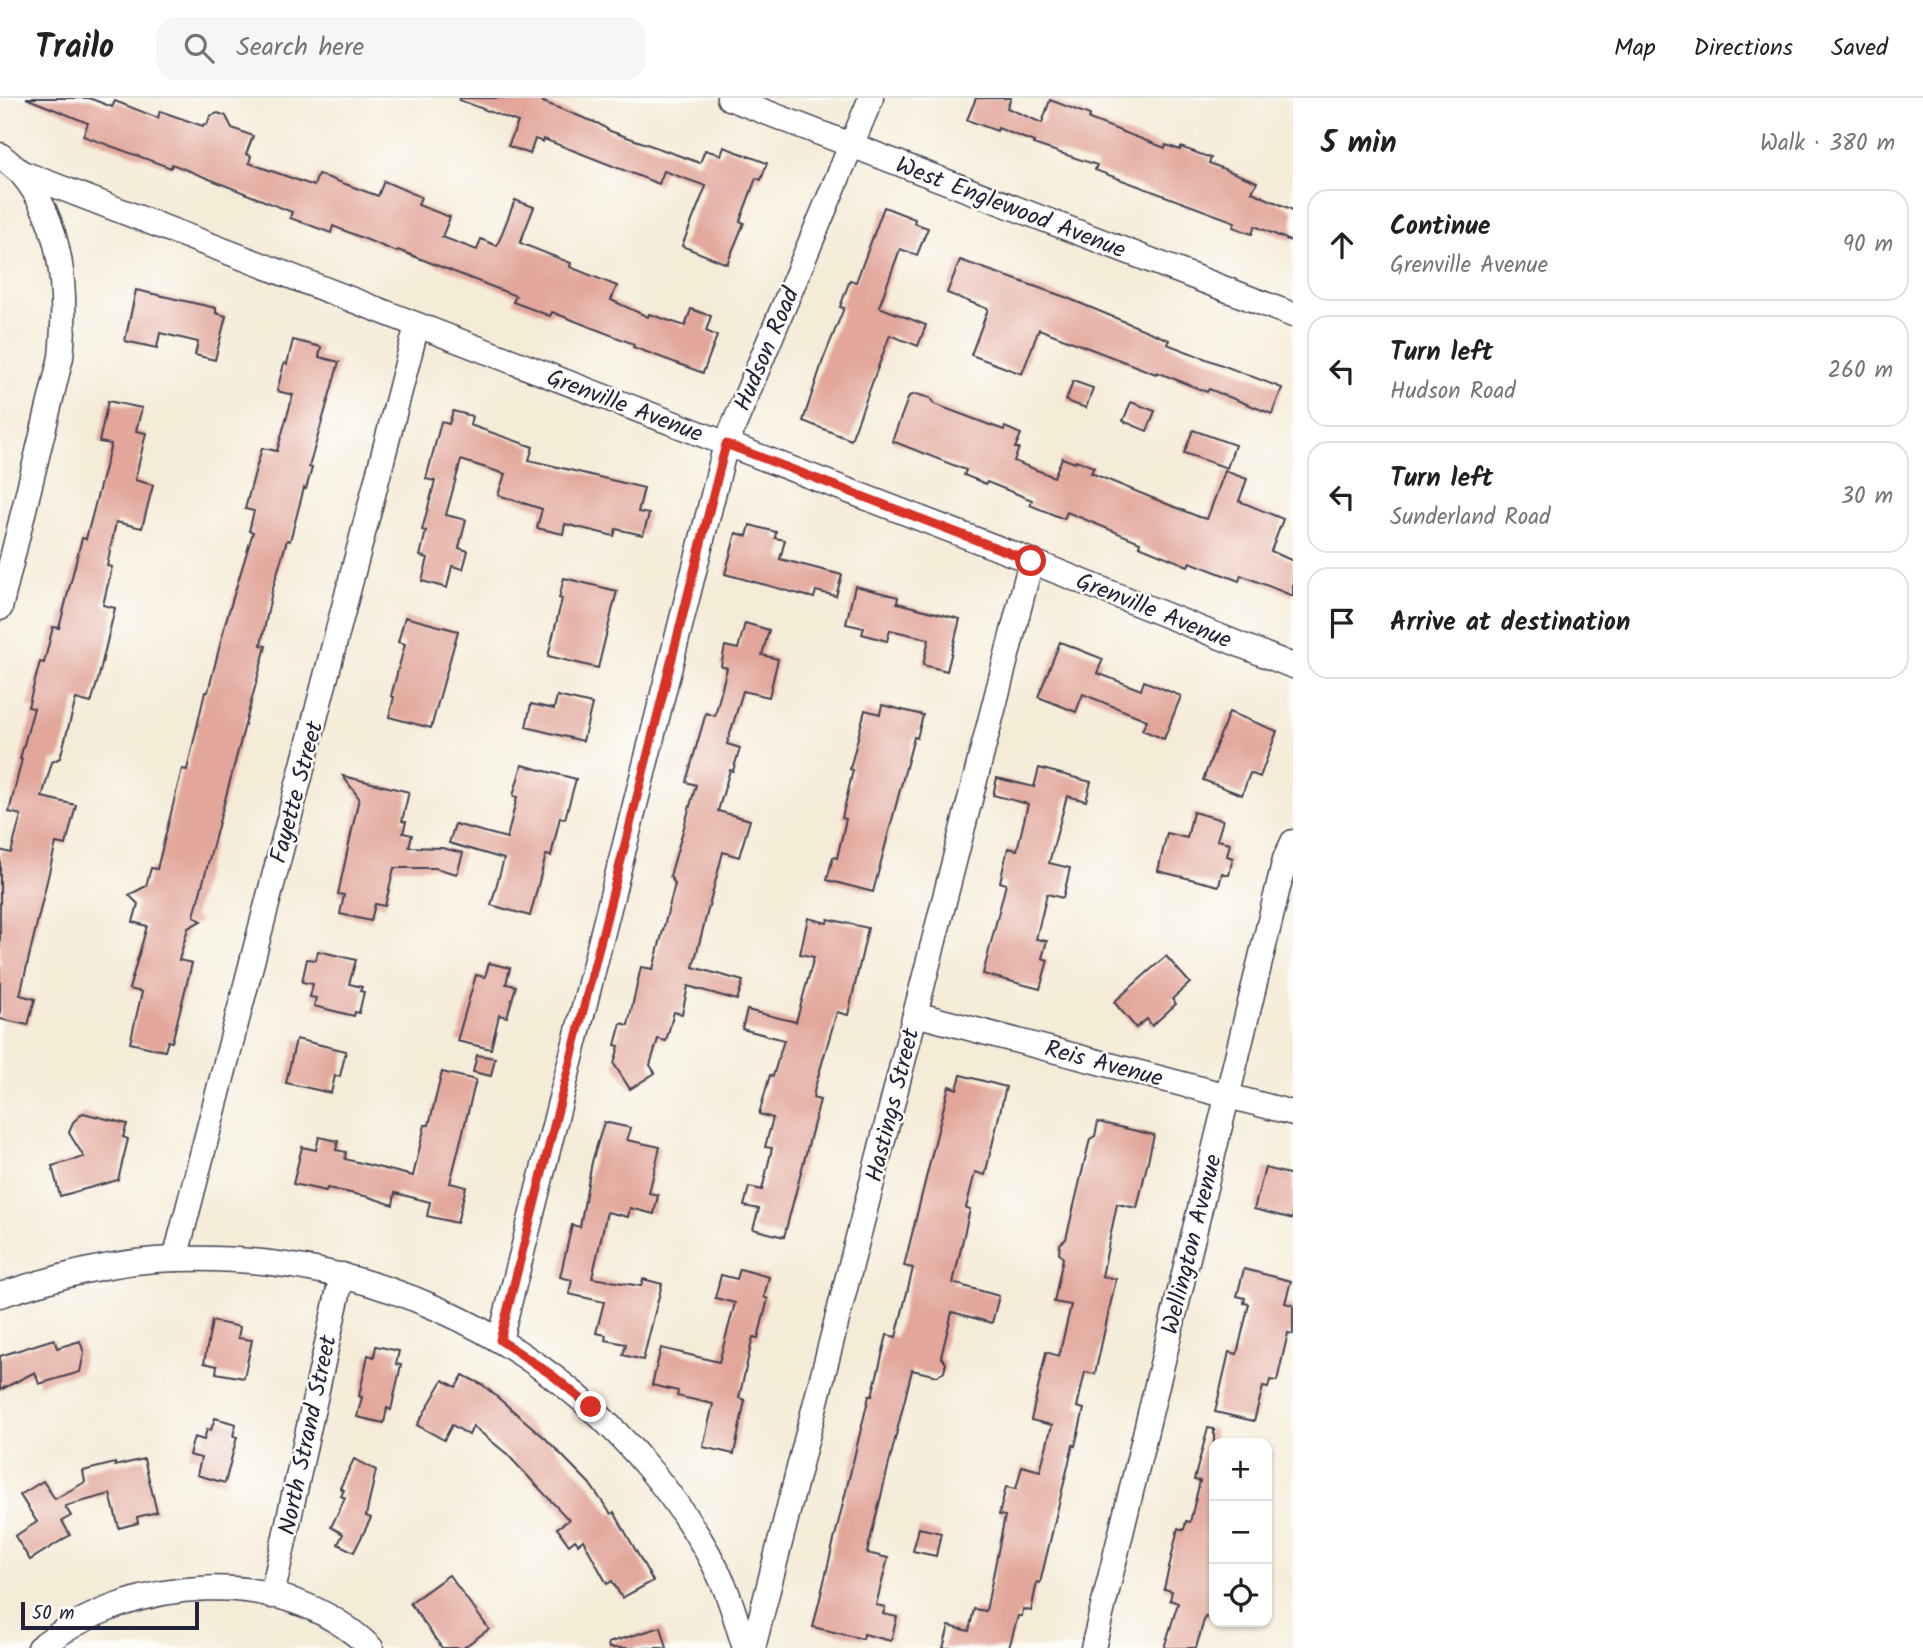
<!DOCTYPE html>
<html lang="en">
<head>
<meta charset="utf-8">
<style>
	body { margin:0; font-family:Kalam,sans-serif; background:#f6f6f6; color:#202124 }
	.controls { position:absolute; right:21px; bottom:21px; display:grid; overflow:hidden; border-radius:14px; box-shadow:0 2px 5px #0004 }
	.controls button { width:63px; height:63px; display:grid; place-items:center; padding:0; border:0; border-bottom:2px solid #e0e0e0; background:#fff; color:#202124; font:35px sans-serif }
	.scale { position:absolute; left:21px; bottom:18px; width:178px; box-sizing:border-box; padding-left:7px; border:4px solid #22223b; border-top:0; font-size:19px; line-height:24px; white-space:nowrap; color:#22223b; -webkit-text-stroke:5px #fdfcf7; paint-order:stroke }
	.stop { position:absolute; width:21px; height:21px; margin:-16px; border:5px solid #d93025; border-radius:50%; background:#fff }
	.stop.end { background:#d93025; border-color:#fff; box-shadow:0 2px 7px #0008 }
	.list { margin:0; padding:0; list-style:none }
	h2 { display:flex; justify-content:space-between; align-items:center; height:91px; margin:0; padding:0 28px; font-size:30px }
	h2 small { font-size:23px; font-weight:400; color:#757577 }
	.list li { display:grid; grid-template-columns:46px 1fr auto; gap:21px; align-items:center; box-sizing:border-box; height:112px; margin:0 14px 14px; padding:0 14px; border:2px solid #e0e0e0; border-radius:21px }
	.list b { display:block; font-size:26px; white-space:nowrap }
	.list p { margin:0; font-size:23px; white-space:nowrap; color:#757577 }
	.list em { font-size:23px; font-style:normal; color:#757577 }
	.icon { flex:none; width:38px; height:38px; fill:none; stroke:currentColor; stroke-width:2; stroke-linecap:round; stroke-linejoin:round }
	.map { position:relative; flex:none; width:1293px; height:1550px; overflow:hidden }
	header { display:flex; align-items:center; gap:42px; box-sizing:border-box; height:98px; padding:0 35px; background:#fff; border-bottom:2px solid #e0e0e0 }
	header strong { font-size:33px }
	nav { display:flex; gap:38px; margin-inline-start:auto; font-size:24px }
	.search { width:490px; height:63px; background:#f6f6f6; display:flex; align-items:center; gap:18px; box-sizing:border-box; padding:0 24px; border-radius:21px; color:#757577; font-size:26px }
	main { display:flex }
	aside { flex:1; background:#fff }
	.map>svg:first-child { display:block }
</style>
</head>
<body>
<header>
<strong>Trailo</strong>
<div class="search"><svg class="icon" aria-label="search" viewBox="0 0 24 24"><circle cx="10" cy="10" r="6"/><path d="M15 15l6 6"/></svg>Search here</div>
<nav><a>Map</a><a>Directions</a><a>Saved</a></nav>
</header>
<main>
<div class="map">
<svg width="1293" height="1550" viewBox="0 0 1293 1550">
	<rect width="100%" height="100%" fill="#fdfcf7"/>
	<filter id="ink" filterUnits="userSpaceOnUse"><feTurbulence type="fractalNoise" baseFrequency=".0143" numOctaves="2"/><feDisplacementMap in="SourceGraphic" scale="14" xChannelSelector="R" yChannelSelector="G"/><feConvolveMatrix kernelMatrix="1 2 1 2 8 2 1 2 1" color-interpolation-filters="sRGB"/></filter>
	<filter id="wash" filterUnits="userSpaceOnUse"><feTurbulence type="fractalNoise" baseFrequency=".00686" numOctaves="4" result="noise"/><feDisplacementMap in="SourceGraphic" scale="28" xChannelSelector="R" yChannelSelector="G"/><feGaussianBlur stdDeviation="1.57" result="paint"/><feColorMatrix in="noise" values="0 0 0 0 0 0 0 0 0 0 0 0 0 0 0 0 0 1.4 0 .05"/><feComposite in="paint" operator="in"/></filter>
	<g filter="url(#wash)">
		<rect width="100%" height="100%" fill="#f5ecd8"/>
		<g id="blocks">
			<g fill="#e2a69a">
				<polygon points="26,0 89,0 112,9 115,3 158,20 160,13 203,28 204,26 207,27 210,18 218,15 226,18 232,30 253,38 246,56 251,58 249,65 314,88 318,76 378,98 384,83 421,99 418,107 450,119 442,139 477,152 481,141 497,148 515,102 534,109 520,145 571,165 570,169 617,188 611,202 648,219 649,216 685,228 691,211 711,218 706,233 717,238 703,275 633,249 634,246 552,214 550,218 513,204 516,198 398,152 397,154 333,128 331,135 290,120 292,114 172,66 171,70 83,38 88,25"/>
				<polygon points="460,0 545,0 543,4 599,26 610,33 700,65 705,52 721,57 724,49 767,65 761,82 756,80 740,123 744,125 727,166 682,148 706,88 664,73 659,86 544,41 543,44 535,41 530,56 508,48 518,24 459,2"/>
				<polygon points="976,0 1011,0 1007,10 1042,25 1050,2 1090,17 1089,21 1165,50 1166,47 1180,52 1181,49 1211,60 1209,65 1257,84 1252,94 1293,112 1293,144 1255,128 1252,136 1233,129 1235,124 1095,72 1097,67 1033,46 1034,44 998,30 997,33 967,22"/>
				<polygon points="884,109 915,121 914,125 928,130 917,157 900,151 879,209 926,227 918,248 890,237 851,342 803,323 823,262 844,210 840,209 850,182 856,184"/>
				<polygon points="960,162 1065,199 1169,242 1167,246 1282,290 1272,316 1209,291 1207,294 1157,274 1156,276 1039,231 1022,276 971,257 988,211 947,195"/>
				<polygon points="136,192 216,210 216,215 226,218 215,262 195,257 198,244 160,235 157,250 125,243"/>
				<polygon points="293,242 321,249 319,259 339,264 309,369 312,370 306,391 304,390 290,443 287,442 272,493 261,547 266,548 194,818 201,823 188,830 179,862 192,865 172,944 168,943 165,953 130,945 142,894 129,891 147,828 133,824 138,806 129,797 146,788 151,770 157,771 182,671 187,672 205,594 208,594 226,523 253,434 249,433 254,413 245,411 255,374 262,350 277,353 293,297 277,293 284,265 287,266"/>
				<polygon points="1073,283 1093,290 1086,310 1066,303"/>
				<polygon points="916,296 930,300 934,306 990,327 1004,332 1005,329 1021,336 1015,350 1019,350 1014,363 1054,379 1062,360 1075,365 1076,362 1094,369 1091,375 1199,419 1207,421 1225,373 1247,381 1239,403 1283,421 1271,453 1293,463 1293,498 1241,477 1239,483 1190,464 1188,468 1139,448 1140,444 1067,414 1064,421 1030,407 1032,402 987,384 986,386 964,377 966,372 892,343 909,298"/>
				<polygon points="108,303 142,310 136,333 146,335 135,382 153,387 142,430 116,424 107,468 112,469 103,507 115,510 98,582 91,605 76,601 60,660 52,664 42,699 76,707 66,747 56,745 20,897 35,901 28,927 0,921 0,752 11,755 21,717 9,714 22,661 20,661 34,610 28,609 40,564 44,565 53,529 59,530 82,440 86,441 111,346 99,344"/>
				<polygon points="1131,304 1155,313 1147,333 1123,323"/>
				<polygon points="453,313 472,318 470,327 533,349 529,362 644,390 638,414 649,416 643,437 616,431 614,438 565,426 563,436 537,430 542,411 498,397 505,376 461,362 446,417 466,422 459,450 468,453 463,471 452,468 447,490 422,483 428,460 420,458 426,433 422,432 435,383 426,381 441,324 449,326"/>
				<polygon points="1193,332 1235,347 1227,370 1184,355"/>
				<polygon points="750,427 776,434 775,440 785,442 780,461 842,477 836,498 816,493 814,500 725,476 736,435 747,438"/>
				<polygon points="564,480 617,493 598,570 548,558 562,501 559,500"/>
				<polygon points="855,488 898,499 897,505 960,521 947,573 923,567 929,541 890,532 887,543 862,536 864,530 846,526"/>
				<polygon points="405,519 458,533 431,630 389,619 394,599 391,598 405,546 398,544"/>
				<polygon points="745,525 769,532 762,557 778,561 769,599 743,593 727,646 740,650 733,673 730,672 718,713 750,722 739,759 723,754 693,869 743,883 737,902 688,888 682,916 674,914 666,943 658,941 650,967 655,975 630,991 614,966 619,948 615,947 621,925 628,927 641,869 653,871 675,786 670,778 696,687 686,684 706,615 715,618 727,570 721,568 725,548 738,551"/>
				<polygon points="1060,544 1103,561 1097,575 1141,592 1144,583 1181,598 1164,641 1142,632 1147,622 1083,596 1076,614 1038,599"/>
				<polygon points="557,598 592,606 583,643 526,629 531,606 554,611"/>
				<polygon points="882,607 923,617 917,640 914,639 873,794 827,782 833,759 837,760 846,721 842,720 853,672 850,671 865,612 880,616"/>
				<polygon points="1229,614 1277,633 1260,679 1250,675 1242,697 1203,682"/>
				<polygon points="522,667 576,681 565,721 560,719 551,758 546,757 530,818 491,807 504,761 449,745 455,726 507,740 517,699 513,698"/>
				<polygon points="1039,670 1091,684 1086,703 1067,698 1049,765 1070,770 1063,800 1047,796 1036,841 1047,843 1042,860 1048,862 1040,891 983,876 1006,786 1000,784 1008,750 1017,752 1028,706 993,697 997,680 1034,689"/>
				<polygon points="343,678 409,694 402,723 406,724 403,735 412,737 409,749 442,750 463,755 457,776 435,770 394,770 385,808 375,806 371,823 340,816 344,797 338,796 359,700"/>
				<polygon points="1193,714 1223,722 1217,742 1230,745 1227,758 1233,760 1229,777 1222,775 1219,788 1158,773 1167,735 1187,740"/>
				<polygon points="808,820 827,825 828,821 868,830 848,917 837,914 815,989 813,1000 820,1002 784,1139 753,1131 759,1111 744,1108 749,1089 762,1092 772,1050 765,1049 773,1020 759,1016 770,977 773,978 784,942 742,931 747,912 796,924 814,859 800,856"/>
				<polygon points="318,853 356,862 349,886 362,889 360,893 364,894 359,915 355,914 354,918 314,908 316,900 310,899 313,886 302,884 307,861 316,862"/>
				<polygon points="1166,858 1190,885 1172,901 1176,906 1152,928 1147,921 1136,930 1114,904"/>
				<polygon points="489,865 510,870 506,886 516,888 507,919 499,917 491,951 457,943 476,877 485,879"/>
				<polygon points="296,941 346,953 340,978 335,978 331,995 286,985"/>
				<polygon points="477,957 495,960 491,978 473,974"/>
				<polygon points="442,974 476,982 450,1085 466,1089 457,1125 427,1118 430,1104 395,1095 393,1107 369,1099 327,1090 326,1093 293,1086 302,1049 316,1052 319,1039 338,1043 336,1052 346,1054 345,1061 413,1078 425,1027 429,1027"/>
				<polygon points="961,977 1006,989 985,1077 975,1074 966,1110 970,1111 953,1185 999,1198 992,1225 952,1214 941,1259 946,1265 944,1274 937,1278 912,1272 867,1455 888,1460 876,1507 885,1509 883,1516 897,1519 891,1543 864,1536 863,1541 813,1529 869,1298 872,1298 887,1237 896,1239 913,1170 904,1168 949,988 957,991"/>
				<polygon points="83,1015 127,1026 123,1039 128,1041 118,1082 60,1098 52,1068 84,1059 69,1035 73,1024"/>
				<polygon points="604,1024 631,1030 627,1042 660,1049 649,1095 658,1097 654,1116 630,1110 628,1119 607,1114 592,1180 641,1188 643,1181 662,1186 643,1262 623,1257 626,1246 605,1242 606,1237 596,1235 604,1204 569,1196 572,1182 560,1179 572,1127 580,1129 592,1064"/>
				<polygon points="1098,1024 1154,1037 1137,1110 1117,1106 1102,1178 1116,1181 1095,1276 1085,1274 1077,1309 1084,1311 1075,1348 1073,1347 1040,1485 1037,1484 1031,1513 1023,1511 1022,1518 1018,1518 1009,1550 943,1550 949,1528 969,1533 974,1511 986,1513 1005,1418 999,1417 1006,1389 1016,1391 1022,1368 1040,1373 1052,1327 1031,1322 1046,1254 1059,1258 1071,1207 1054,1204 1063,1160 1059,1155 1060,1146 1066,1141 1090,1041 1095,1038"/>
				<polygon points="1265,1070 1293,1077 1293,1121 1254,1111"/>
				<polygon points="740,1171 769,1179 764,1199 768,1201 758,1240 753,1239 739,1300 745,1302 734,1356 703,1349 713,1306 677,1298 678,1293 652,1287 661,1250 719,1264 735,1205 715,1200 721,1177 737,1181"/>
				<polygon points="1244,1171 1291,1183 1285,1205 1293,1207 1293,1236 1288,1235 1277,1283 1270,1282 1268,1290 1263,1289 1254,1323 1215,1314 1229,1254 1237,1256 1249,1206 1244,1205 1245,1200 1237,1198"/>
				<polygon points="212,1223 240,1229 238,1240 252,1242 244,1280 216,1275 217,1268 204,1265"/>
				<polygon points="54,1241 57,1250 80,1243 84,1255 80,1274 39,1286 35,1274 0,1292 0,1258"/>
				<polygon points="376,1248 399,1253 396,1266 401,1267 391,1312 387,1310 384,1325 357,1319 362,1299 359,1298 368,1257 374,1259"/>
				<polygon points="463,1277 483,1287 545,1340 589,1385 611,1416 614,1414 653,1483 622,1500 612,1483 607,1486 583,1442 578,1446 575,1442 569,1447 557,1430 569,1422 507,1356 473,1328 469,1337 452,1327 444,1342 417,1327 443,1282 456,1289"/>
				<polygon points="215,1320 236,1326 233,1338 237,1339 225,1385 197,1377 201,1360 189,1357 194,1339 204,1342 207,1331 211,1332"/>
				<polygon points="1208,1330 1214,1331 1214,1521 1205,1519 1196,1550 1164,1550 1178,1505 1170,1502 1172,1493 1164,1491 1178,1430 1184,1432 1186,1423 1190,1424 1200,1383 1194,1382"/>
				<polygon points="144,1361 157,1414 137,1419 138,1425 119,1430 110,1396 65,1408 71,1418 62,1423 70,1437 30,1462 15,1438 37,1424 20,1397 43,1383 55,1401 85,1384 83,1373 115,1365 115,1368"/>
				<polygon points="354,1361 376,1372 366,1418 371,1420 354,1454 338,1446 343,1436 331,1429 345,1400 341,1398 344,1392 340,1390"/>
				<polygon points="919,1430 941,1435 936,1458 913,1453"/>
				<polygon points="449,1477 489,1531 463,1550 442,1550 410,1505"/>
				<polygon points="661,1529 667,1550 609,1550 608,1545"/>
			</g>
		</g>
	</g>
	<g filter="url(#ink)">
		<use href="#blocks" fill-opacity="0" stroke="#424053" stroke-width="2"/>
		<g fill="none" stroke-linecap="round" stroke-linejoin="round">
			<defs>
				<g id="minor">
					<polyline points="729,0 1293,217"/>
					<polyline points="0,57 20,74 1031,463 1293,568"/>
					<path d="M 0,510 L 61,259 C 67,195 64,125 20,74"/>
					<polyline points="915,916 1293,1015"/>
					<polyline points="175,1161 417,227"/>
					<path d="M 0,1197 C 57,1179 115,1162 176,1161 C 361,1155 533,1230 651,1373 C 679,1407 705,1445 723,1485 C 732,1505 738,1529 745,1550"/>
					<polyline points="500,1242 726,346 871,0"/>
					<polyline points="272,1498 342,1177"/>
					<path d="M 39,1550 C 132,1478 281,1463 371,1550"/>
					<polyline points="753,1550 1031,463"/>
					<polyline points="1093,1550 1285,761 1293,744"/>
				</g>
			</defs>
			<use href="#minor" stroke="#424053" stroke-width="27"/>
			<use href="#minor" stroke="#fff" stroke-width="24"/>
		</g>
	</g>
	<g fill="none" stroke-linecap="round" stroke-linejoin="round" filter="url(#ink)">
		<polyline stroke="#d93025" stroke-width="9" points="591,1309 552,1277 500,1242 726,346 1031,463"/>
	</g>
	<g text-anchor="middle" stroke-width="5" stroke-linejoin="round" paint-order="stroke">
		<g font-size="24" fill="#22223b" stroke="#fdfcf7">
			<text transform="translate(1011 109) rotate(21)" y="8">West Englewood Avenue</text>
			<text transform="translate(766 251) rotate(-67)" y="8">Hudson Road</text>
			<text transform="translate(625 307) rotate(21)" y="8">Grenville Avenue</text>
			<text transform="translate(1154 512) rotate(22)" y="8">Grenville Avenue</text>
			<text transform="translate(296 694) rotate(-75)" y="8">Fayette Street</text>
			<text transform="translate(1104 965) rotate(15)" y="8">Reis Avenue</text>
			<text transform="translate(892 1007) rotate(-76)" y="8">Hastings Street</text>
			<text transform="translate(1191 1146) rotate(-76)" y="8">Wellington Avenue</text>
			<text transform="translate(307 1337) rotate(-78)" y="8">North Strand Street</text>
		</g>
	</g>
</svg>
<div class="controls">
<button>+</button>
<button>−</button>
<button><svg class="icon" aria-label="locate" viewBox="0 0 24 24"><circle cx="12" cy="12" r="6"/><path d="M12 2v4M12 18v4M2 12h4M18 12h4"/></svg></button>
</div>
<div class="scale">50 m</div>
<div class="stop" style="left:1031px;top:463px"></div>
<div class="stop end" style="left:591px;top:1309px"></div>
</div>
<aside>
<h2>5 min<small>Walk · 380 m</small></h2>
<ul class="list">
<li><svg class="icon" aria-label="ahead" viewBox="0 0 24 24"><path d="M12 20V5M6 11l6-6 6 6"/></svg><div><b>Continue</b><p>Grenville Avenue</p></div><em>90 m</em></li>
<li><svg class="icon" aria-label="left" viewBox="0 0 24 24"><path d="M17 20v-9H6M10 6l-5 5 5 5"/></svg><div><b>Turn left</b><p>Hudson Road</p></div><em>260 m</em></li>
<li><svg class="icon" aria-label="left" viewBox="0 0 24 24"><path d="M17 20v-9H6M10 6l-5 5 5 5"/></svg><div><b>Turn left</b><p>Sunderland Road</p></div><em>30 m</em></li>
<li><svg class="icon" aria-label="arrive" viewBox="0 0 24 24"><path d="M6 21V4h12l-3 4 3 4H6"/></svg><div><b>Arrive at destination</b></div></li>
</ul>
</aside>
</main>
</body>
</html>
